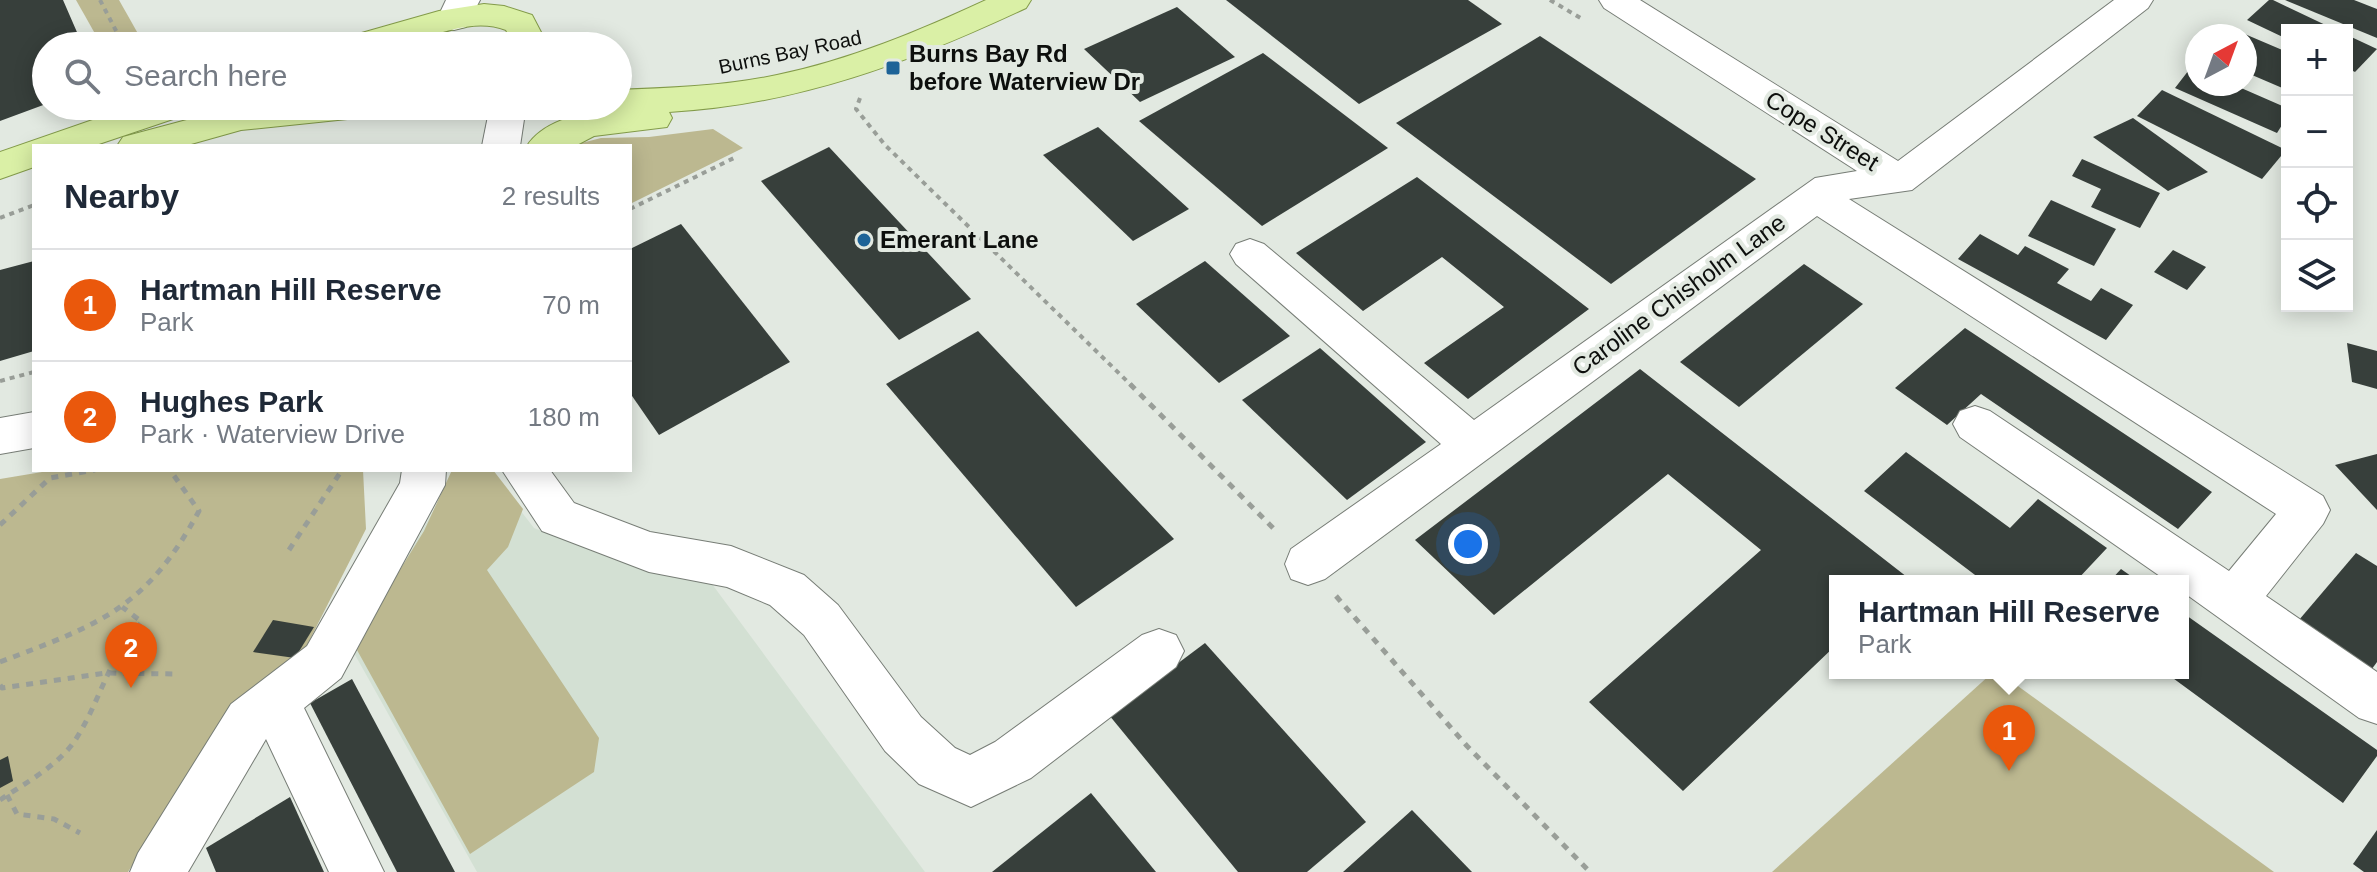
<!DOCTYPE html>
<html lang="en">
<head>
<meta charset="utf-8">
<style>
	body { margin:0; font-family:Helvetica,sans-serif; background:#f2f2f3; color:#1f2937 }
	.controls { position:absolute; right:24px; top:24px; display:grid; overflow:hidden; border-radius:0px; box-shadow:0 4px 20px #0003 }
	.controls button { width:72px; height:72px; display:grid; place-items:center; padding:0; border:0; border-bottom:2px solid #e0e1e3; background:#fff; color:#1f2937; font:40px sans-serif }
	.compass { position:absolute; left:2185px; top:24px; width:72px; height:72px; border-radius:50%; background:#fff; box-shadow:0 4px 20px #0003; rotate:41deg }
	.you { position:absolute; left:1468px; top:544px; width:28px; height:28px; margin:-20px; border:6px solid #fff; border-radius:50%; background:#1a73e8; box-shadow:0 0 0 12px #1a73e833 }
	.badge { display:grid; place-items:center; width:52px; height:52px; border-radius:50%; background:#ea580c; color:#fff; font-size:26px; font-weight:700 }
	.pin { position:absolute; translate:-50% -66px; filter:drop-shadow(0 2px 4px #0008) }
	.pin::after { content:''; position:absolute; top:42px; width:28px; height:24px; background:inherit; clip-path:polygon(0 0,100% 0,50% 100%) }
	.popup { position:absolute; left:1829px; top:575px; width:360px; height:104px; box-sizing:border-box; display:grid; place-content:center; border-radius:0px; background:#fff; filter:drop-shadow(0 2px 6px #0005); font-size:26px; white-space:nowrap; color:#747a83 }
	.popup b { font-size:30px; color:#1f2937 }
	.popup::after { content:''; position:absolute; left:50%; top:100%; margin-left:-16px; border:16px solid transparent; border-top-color:#fff }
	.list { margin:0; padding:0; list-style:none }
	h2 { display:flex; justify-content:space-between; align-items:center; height:104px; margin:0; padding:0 32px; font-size:34px }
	h2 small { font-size:26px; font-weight:400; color:#747a83 }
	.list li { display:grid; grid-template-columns:52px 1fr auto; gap:24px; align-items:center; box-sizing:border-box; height:112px; padding:0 32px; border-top:2px solid #e0e1e3 }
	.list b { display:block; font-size:30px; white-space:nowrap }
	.list p { margin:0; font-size:26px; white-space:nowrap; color:#747a83 }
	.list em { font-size:26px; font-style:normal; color:#747a83 }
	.icon { flex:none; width:44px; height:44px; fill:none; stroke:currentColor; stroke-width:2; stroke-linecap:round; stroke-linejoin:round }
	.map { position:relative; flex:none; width:2377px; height:872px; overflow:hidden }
	.search { position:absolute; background:#fff; box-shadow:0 4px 20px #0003; left:32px; top:32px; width:600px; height:88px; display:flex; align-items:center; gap:20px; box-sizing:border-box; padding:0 28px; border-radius:44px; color:#747a83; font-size:30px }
	.panel { position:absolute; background:#fff; box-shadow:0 4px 20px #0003; left:32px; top:144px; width:600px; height:328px; border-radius:0px }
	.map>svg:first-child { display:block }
</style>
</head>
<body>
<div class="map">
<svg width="2377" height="872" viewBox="0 0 2377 872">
	<rect width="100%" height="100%" fill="#e2e9e1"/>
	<polygon fill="#d3e0d3" points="456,470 489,470 534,528 605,555 709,580 925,872 477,872 354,653"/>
	<g fill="#bcb890">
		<polygon points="76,0 119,0 145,46 102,46"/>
		<polygon points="713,129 743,148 630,204 630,146 570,146 601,138 649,137"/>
		<polygon points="54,470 363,470 366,529 303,653 220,723 128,872 0,872 0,479"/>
		<polygon points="452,470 493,470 523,509 508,547 487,570 599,738 594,772 470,854 357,650 370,618 424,531"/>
		<polygon points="1992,673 2000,673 2274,872 1772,872"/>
	</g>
	<g fill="#373f3b">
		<polygon points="0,0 63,0 83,46 46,46 46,104 0,121"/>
		<polygon points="1226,0 1468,0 1502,24 1359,104"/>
		<polygon points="2269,0 2273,0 2336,30 2287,30 2287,39 2247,20"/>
		<polygon points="2285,0 2354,0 2377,9 2377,38"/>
		<polygon points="1177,7 1235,57 1140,102 1084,49"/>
		<polygon points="2240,32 2287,52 2287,90 2245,72 2245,36 2237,36"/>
		<polygon points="2347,35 2377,49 2355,72 2347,68"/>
		<polygon points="1540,36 1756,179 1611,284 1396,123"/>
		<polygon points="1263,53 1388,148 1262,226 1139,121"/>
		<polygon points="2192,66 2197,69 2197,84 2232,84 2287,108 2287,117 2277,133 2175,88"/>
		<polygon points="2162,90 2286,150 2262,179 2137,116"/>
		<polygon points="2133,118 2208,172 2168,191 2093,137"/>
		<polygon points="1098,127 1189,209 1133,241 1043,155"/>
		<polygon points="829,147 971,299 899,340 761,181"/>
		<polygon points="2082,159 2160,193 2140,228 2091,207 2101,189 2072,176"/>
		<polygon points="1417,177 1589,309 1468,399 1424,363 1504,307 1442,257 1363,311 1296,253"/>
		<polygon points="2051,200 2116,229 2094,266 2028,236"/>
		<polygon points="681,224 790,362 659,435 630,393 630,249"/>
		<polygon points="1980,234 2018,255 2025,246 2069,269 2057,283 2091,301 2101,288 2133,305 2106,340 1958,259"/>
		<polygon points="2173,250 2206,267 2187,290 2154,272"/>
		<polygon points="34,261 34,351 0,361 0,270"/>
		<polygon points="1205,261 1290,336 1219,383 1136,304"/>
		<polygon points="1804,264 1863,304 1739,407 1680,362"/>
		<polygon points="1965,328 2212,492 2178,529 1981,394 1947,425 1895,388"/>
		<polygon points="978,331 1174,539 1076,607 886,384"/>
		<polygon points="2347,343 2377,351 2377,389 2352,382"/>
		<polygon points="1320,348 1426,442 1347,500 1242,400"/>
		<polygon points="1640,369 1907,577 1903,581 1835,581 1835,646 1683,791 1589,702 1761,550 1668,474 1494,615 1415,540"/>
		<polygon points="1906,452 2010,528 2038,499 2107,548 2076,581 1983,581 1864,491"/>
		<polygon points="2377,454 2377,510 2335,465"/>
		<polygon points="2356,553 2377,566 2377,662 2366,677 2293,627"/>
		<polygon points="2121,569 2138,581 2110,581"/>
		<polygon points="2183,613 2377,750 2377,756 2343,803 2166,673 2183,673"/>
		<polygon points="273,620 314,627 295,658 253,652"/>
		<polygon points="1205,643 1366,822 1307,872 1238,872 1109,715"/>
		<polygon points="352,679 455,872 397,872 310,703"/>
		<polygon points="8,756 13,781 0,788 0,760"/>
		<polygon points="1091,793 1156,872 992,872"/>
		<polygon points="290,797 324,872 216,872 206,848"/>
		<polygon points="1412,810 1472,872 1343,872"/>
		<polygon points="2377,830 2377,872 2364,872 2353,864"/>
	</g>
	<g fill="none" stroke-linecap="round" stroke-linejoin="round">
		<defs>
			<g id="minor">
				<polygon points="446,0 480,0 466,27 454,30 442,27 437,19"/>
				<polygon points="1599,0 1640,0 1898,161 2114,0 2153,0 2148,8 1912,190 1849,199 2323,496 2330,510 2323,524 2266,596 2377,672 2377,724 2359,718 2183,592 2183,581 2167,581 1960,437 1953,424 1960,411 1975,406 1990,411 2229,571 2276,514 1817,216 1325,579 1308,585 1291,579 1285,564 1291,549 1441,444 1236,264 1230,254 1236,244 1250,239 1264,244 1474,420 1815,178 1857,171 1604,8"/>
				<polygon points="490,106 526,106 520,146 482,146"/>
				<polygon points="34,412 34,448 0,454 0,418"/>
				<polygon points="402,470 446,470 445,485 341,678 304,708 384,872 329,872 266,739 188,872 130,872 138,853 231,704 307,646 400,483"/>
				<polygon points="502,470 550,470 574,503 650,532 731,546 804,575 838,605 921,717 955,748 970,755 995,742 1142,635 1159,629 1176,635 1184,651 1176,667 1031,778 971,807 919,784 885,751 804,635 770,605 727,587 649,572 542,531"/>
			</g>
			<g id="major">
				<path d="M 986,0 L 1031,0 L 1026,8 C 911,62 797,105 669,112 L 672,118 L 667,127 L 594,136 L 575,146 L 527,146 C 541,123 579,112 605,110 L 602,106 L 618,106 L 618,90 C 671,88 725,86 777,75 C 850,60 919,31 986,0 Z"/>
				<path d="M 484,4 L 504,6 L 532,15 L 543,36 L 541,46 L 507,46 L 509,36 L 506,30 C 469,16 431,39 395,46 C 378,49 357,46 339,46 L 344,38 L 439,11 Z"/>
				<polygon points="133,106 190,106 185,115 93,146 34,146 34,167 0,179 0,152"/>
				<polygon points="239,106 375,106 370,115 357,118 241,130 184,146 117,146 123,137"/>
				<polygon points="412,106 545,106 540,115 527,118 430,118 417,115"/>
			</g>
		</defs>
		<use href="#minor" stroke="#777d76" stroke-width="2"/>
		<use href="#major" stroke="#839b4a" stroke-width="2"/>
		<g stroke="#999e98" stroke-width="4" stroke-dasharray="5 5" stroke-linecap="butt">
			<polyline points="100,0 124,46"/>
			<polyline points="1550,0 1584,20"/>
			<polyline points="860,98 856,109 885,145 1132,386"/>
			<polyline points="630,209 734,158"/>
			<polyline points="0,218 34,205"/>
			<polyline points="0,381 34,372"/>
		</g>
		<g stroke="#999e98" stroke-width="5" stroke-dasharray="7 7" stroke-linecap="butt">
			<polyline points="1130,384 1278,533"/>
			<polyline points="0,525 50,478 95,470"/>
			<polyline points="289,550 342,470"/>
			<polyline points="1336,596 1467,746 1590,872"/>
			<path d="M 0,662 C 100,624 146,609 199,511 L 170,470"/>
			<polyline points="0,685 2,688 106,673 176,674"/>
			<polyline points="7,795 17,814 54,819 80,833"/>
			<path d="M 0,800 C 25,783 56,767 74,742 C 101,701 107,659 142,622 L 122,607"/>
		</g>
		<use href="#minor" fill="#fff" fill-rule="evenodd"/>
		<use href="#major" fill="#daf0a6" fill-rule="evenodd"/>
	</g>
	<g fill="#1d6397" stroke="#e2e9e1" stroke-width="3">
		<rect x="885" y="60" width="16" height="16" rx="4"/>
		<circle cx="864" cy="240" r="8"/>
	</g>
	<g text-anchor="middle" stroke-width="8" stroke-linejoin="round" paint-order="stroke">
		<g font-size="20" fill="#0d0f0d" stroke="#e2e9e1">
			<text transform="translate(790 52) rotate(-12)" y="7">Burns Bay Road</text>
		</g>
		<g font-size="24" font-weight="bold" fill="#0d0f0d" stroke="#e2e9e1" text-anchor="start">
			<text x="909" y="62">Burns Bay Rd<tspan x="909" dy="28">before Waterview Dr</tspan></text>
			<text x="880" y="248">Emerant Lane</text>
		</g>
		<g font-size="24" fill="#0d0f0d" stroke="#e2e9e1">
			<text transform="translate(1822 131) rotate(32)" y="8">Cope Street</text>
			<text transform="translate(1679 295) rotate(-36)" y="8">Caroline Chisholm Lane</text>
		</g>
	</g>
</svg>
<div class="controls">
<button>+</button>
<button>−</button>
<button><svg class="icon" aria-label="locate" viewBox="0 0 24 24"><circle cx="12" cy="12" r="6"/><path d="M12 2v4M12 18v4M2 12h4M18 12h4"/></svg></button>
<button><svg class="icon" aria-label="layers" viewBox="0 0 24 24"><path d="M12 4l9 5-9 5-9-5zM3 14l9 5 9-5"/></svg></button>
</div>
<svg class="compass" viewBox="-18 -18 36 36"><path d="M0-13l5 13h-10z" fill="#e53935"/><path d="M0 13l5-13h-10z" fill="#747a83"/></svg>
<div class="you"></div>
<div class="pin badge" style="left:2009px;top:771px">1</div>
<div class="popup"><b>Hartman Hill Reserve</b>Park</div>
<div class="pin badge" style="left:131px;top:688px">2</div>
<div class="search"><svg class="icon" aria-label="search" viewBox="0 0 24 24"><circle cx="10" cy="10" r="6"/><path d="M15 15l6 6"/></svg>Search here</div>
<section class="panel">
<h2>Nearby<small>2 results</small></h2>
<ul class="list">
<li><span class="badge">1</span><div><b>Hartman Hill Reserve</b><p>Park</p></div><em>70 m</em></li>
<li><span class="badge">2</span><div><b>Hughes Park</b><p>Park · Waterview Drive</p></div><em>180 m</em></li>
</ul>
</section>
</div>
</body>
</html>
